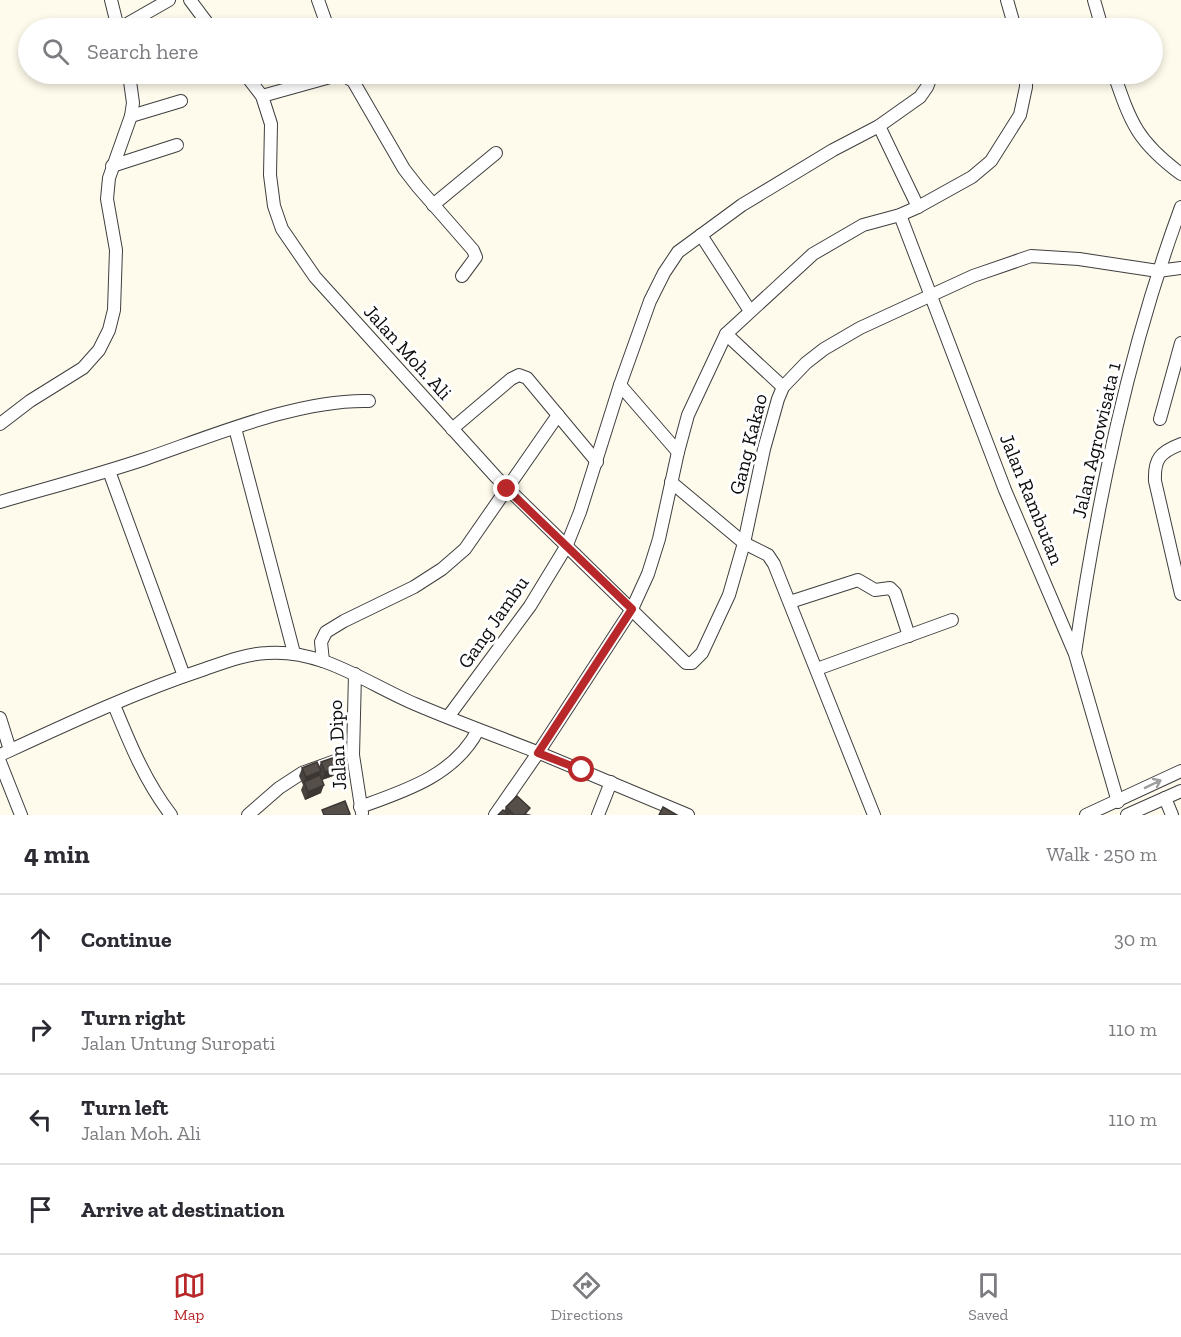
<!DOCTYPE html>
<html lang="en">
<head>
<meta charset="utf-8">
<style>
	body { margin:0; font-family:"Zilla Slab",serif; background:#f2f2f3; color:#2b2b33 }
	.stop { position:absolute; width:18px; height:18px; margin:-14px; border:4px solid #b8282b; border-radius:50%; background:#fff }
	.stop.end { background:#b8282b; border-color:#fff; box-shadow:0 2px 6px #0008 }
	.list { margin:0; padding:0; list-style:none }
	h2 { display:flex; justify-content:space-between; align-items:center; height:78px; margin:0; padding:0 24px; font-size:26px }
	h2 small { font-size:20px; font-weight:400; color:#7c7c81 }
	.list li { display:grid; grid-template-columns:39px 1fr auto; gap:18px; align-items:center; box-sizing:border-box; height:90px; padding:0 24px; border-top:2px solid #e1e1e2 }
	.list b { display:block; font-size:22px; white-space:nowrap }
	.list p { margin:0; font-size:20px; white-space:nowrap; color:#7c7c81 }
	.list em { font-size:20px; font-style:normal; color:#7c7c81 }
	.icon { flex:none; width:33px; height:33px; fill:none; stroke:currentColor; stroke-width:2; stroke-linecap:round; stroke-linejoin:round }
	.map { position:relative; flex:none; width:1181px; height:815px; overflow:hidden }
	.search { position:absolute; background:#fff; box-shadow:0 3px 9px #0003; left:18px; right:18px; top:18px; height:66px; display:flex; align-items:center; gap:15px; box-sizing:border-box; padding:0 21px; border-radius:33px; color:#7c7c81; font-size:22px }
	.sheet { height:438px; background:#fff }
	nav { display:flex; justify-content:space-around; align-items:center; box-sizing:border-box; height:84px; border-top:2px solid #e1e1e2; background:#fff; font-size:16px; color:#7c7c81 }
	nav a { display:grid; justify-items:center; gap:3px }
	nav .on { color:#b8282b }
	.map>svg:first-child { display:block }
</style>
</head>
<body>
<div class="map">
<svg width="1181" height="815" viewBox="0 0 1181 815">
	<rect width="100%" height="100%" fill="#fefbec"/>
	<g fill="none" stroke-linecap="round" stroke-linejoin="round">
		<defs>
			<g id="minor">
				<polyline points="111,0 118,28"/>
				<polyline points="190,0 211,28"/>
				<polyline points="318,0 328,28"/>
				<polyline points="1007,0 1015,28"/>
				<polyline points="1094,0 1102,28"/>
				<polyline points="934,25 934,28"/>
				<polyline points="120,28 169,0"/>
				<polyline points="245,74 262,96 271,124 270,175 274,206 282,229 315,277 496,477 686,663 692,663 702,653 729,595 744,543 764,449 778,399 783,387 806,363 824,349 860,328 973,276 1031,256 1079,259 1158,271 1181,268"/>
				<path d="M 1114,74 C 1131,124 1138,142 1181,174"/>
				<polyline points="262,96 341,74 353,81 404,169 418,187 473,250 476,257 462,276"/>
				<polyline points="131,116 181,101"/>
				<polyline points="879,126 918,207"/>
				<polyline points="112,166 177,145"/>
				<polyline points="433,205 496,153"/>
				<polyline points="900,215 1005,490 1075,654 1118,802"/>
				<polyline points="701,235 750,311"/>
				<polyline points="726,334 783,387"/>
				<polyline points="620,385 678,452"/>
				<polyline points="1160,419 1181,343"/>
				<polyline points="0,424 30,401 83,368 99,350 109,330 114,310 116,250 107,199 109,178 131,116 133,103 129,74"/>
				<polyline points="235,428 294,653"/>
				<polyline points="452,429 511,379 519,375 527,378 597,462"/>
				<path d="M 1181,444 C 1160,452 1154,459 1155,481 L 1181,594"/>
				<polyline points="109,471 184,676"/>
				<polyline points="671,482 744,543 768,555 774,564 874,815"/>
				<path d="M 0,502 C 48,488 97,475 145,459 C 212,436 299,399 369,401"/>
				<polyline points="790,602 858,580 875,590 890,588 895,593 909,636"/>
				<path d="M 1075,653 C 1097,502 1128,351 1181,207"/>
				<polyline points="323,661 321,642 326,632 344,621 414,587 442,569 465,549 558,415"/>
				<polyline points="817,669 952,620"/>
				<polyline points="355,674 353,755 362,813"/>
				<path d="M 114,705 C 130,744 145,781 171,815"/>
				<polyline points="448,717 530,606 566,547 580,512 620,385 650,301 664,273 678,252 742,205 833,150 879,126 920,97 927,87 932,74"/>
				<polyline points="0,718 10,750"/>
				<path d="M 0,755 C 67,724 135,692 205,669 C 225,662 246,654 267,653 C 322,649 366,683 415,704 C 457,722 499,737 542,754 C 591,774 639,795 688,815"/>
				<polyline points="0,762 21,815"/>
				<polyline points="1165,798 1172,815"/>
				<path d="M 360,807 C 405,791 455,775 478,730"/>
				<polyline points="248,815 279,788 302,773 335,761"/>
				<polyline points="495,815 538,753 632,609 648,574 659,539 678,452 688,415 726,334 813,254 863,225 900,215 918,207 972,177 991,161 1020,115 1026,87 1026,74"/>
				<polyline points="598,815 611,782"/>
				<polyline points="1086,815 1181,771"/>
				<polyline points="1127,815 1181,791"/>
			</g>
		</defs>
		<use href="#minor" stroke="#3f3f3f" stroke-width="14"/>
		<use href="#minor" stroke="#fff" stroke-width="12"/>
	</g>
	<g fill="#49433f">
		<polygon points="321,762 344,772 322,780 321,793 305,800 301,790 303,785 299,776 302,768 319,767"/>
		<polygon points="506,807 528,814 532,815 498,815 504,811"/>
	</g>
	<g fill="#3c3733">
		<polygon points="347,764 344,772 322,780 325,772"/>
		<polygon points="321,771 318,780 304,782 306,777"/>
		<polygon points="324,785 321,793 305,800 308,792"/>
	</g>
	<g fill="#554e49" stroke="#3c3733" stroke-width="1.5">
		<polygon points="344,754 347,764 325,772 321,762"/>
		<polygon points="317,762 321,771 306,777 302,768"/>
		<polygon points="320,775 324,785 308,792 304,782"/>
		<polygon points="517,796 530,808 524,815 514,815 506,807"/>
		<polygon points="345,801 350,814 347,815 324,815 322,810"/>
		<polygon points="663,807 677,815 659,815"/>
		<polygon points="503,810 509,815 498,815"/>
	</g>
	<defs><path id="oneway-shaft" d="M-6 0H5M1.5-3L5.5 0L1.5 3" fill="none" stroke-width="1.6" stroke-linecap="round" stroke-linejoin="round" transform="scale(1.5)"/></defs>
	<use stroke="#9e9e9e" href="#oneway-shaft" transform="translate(1153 784) rotate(-26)"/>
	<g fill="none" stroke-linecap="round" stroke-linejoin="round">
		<polyline stroke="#b8282b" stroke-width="8" points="507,489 632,609 538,753 582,770"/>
	</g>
	<g text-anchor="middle" stroke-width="6" stroke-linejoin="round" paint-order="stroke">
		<g font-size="20" fill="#0c0c0c" stroke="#fff">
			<text transform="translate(408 352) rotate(48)" y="7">Jalan Moh. Ali</text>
			<text transform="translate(1096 440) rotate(-77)" y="7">Jalan Agrowisata 1</text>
			<text transform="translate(748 444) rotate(-76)" y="7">Gang Kakao</text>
			<text transform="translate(1032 499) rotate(68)" y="7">Jalan Rambutan</text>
			<text transform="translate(493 622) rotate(-55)" y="7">Gang Jambu</text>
			<text transform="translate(337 745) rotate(-93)" y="7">Jalan Dipo</text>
		</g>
	</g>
</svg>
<div class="stop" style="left:582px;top:770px"></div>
<div class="stop end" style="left:507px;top:489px"></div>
<div class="search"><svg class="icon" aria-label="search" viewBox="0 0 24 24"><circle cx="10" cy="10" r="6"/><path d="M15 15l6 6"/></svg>Search here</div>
</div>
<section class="sheet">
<h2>4 min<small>Walk · 250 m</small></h2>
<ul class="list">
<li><svg class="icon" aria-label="ahead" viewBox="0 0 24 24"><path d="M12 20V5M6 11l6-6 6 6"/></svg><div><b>Continue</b></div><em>30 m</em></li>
<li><svg class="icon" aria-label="right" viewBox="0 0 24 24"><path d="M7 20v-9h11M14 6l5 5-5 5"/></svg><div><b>Turn right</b><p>Jalan Untung Suropati</p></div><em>110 m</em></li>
<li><svg class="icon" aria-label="left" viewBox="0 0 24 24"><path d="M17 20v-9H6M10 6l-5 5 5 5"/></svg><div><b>Turn left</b><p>Jalan Moh. Ali</p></div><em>110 m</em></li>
<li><svg class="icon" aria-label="arrive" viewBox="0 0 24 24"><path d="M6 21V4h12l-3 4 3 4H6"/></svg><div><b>Arrive at destination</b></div></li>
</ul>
</section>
<nav>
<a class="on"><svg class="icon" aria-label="map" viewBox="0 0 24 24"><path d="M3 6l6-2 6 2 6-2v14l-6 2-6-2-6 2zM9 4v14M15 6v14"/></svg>Map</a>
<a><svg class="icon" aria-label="directions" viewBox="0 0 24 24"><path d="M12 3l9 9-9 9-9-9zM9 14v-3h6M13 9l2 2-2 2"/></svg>Directions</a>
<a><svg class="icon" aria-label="saved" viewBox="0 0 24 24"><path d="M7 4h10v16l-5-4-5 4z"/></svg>Saved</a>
</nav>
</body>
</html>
